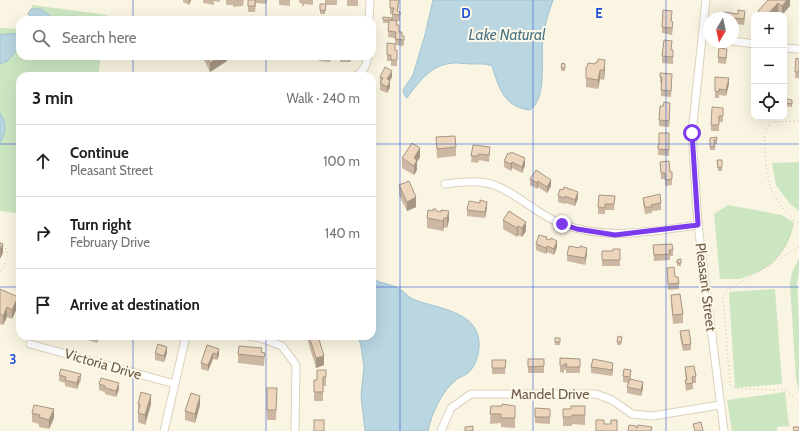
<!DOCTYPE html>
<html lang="en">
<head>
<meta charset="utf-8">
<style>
	body { margin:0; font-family:Cabin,sans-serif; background:#f6f6f6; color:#202124 }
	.controls { position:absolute; right:12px; top:12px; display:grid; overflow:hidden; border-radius:8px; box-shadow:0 4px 16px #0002 }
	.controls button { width:36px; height:36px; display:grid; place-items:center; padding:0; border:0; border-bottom:1px solid #e0e0e0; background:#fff; color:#202124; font:20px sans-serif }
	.compass { position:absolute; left:703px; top:12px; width:36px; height:36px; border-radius:50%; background:#fff; box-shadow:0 4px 16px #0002; rotate:189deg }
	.stop { position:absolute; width:12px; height:12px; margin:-9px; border:3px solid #7c3aed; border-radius:50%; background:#fff }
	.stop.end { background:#7c3aed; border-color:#fff; box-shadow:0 1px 4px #0008 }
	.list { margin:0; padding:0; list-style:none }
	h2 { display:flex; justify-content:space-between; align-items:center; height:52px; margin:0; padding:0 16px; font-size:17px }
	h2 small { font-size:13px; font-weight:400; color:#757577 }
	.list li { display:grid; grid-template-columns:26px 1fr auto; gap:12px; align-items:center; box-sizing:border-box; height:72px; padding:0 16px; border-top:1px solid #e0e0e0 }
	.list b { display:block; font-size:15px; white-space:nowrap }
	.list p { margin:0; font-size:13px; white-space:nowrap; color:#757577 }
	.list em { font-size:13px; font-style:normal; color:#757577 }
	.icon { flex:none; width:22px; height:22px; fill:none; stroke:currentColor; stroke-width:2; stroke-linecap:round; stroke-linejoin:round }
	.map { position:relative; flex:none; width:799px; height:431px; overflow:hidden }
	.search { position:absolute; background:#fff; box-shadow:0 4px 16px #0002; left:16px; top:16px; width:360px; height:44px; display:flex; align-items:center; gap:10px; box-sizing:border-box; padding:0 14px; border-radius:12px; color:#757577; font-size:15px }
	.panel { position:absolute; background:#fff; box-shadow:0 4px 16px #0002; left:16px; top:72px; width:360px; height:268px; border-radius:12px }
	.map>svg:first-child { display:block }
</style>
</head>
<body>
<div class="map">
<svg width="799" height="431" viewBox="0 0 799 431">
	<rect width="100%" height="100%" fill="#faf4e2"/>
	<g fill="#cce6c2">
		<polygon points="32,5 107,15 107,20 30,20"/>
		<polygon points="0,28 20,29 20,56 101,56 98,76 20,76 20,145 16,213 0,211"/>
		<polygon points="799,162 799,211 790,204 776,185 772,163"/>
		<path d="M 728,205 L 782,215 L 794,223 C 789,248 775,266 751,275 C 747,276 743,278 739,279 C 733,279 726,279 720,279 L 714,214 Z"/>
		<polygon points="799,259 799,271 797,284 799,321 799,391 796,379 790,284 792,272"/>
		<polygon points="775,289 782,384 735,388 729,292"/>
		<polygon points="785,392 789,426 777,427 777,431 732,431 727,400"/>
	</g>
	<g fill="#b9d6e1" stroke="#a0c3d2">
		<path d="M 433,0 L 553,0 C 549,12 544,26 543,39 C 540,60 548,96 530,110 C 504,107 499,88 492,66 C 484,63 479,64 471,64 C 467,64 462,63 458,63 C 433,62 420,80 407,98 L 405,96 L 403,90 L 413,75 L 425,35 Z"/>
		<polygon points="31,9 41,9 55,20 38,20 36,18 31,17 28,14"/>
		<polygon points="20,33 20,47 7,61 0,64 0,35"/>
		<path d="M 0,113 C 7,122 6,133 0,143 Z"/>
		<path d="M 372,279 C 380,283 390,284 398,288 C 404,291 409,298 415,300 C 440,309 482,312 479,348 C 478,357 475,367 468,373 C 465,375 461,377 457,379 C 442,391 432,412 428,431 L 365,431 L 361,396 L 364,367 L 361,346 L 358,336 L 372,336 Z"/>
	</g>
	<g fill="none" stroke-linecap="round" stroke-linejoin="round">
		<defs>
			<g id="minor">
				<polyline points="706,0 692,133 698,225 724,431"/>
				<polyline points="369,20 370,0"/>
				<polyline points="733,41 754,44"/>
				<polyline points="784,48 799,49"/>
				<path d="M 356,76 C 363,72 367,64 368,56"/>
				<path d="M 445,184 C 461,182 478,180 494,185 C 519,194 537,215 562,224 C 608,241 652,231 698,225"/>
				<polyline points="248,336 261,338 282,346 296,365 295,431"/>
				<polyline points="30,344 175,384"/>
				<polyline points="164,431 186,336"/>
				<polyline points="441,431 451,408 471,394 596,394 612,400 632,414 652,416 720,405"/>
			</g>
		</defs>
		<use href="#minor" stroke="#ddd1bf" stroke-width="9"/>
		<g stroke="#d1baa0" stroke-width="1" stroke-dasharray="1 3" stroke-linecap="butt">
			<path d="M 799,121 L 771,122 C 769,125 766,129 765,133 C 763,144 767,179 771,189 C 776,201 788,216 799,223"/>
			<polyline points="0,243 5,246 8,256 0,274"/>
			<path d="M 799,247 L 728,290 L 724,294 L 723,298 L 730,383 C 732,387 734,388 739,389 L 783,390 L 789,392 L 799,402"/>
			<path d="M 769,266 C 782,253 791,239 793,220"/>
		</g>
		<use href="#minor" stroke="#fff" stroke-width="7"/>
	</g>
	<g fill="#ccb8a2">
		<polygon points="183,0 191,0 189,5 183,2"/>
		<polygon points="203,0 220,0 220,2 214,1 214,5 203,3"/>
		<polygon points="226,0 244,0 243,6 233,7 233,5 226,5"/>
		<polygon points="248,0 267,0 266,4 256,3 255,12 248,12"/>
		<polygon points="279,0 290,0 290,6 279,5"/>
		<polygon points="299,0 313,0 313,5 304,4 304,6 302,6 302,4 299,2"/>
		<polygon points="325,0 337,0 337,5 326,5 325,14 320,14 320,4 325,4"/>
		<rect x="347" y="0" width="11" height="6"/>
		<polygon points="768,0 790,0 790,6 782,15 781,15 778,12 775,15 758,15 758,11"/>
		<polygon points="399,4 398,11 400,12 400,21 397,21 397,25 399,32 402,36 404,36 404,46 395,45 395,50 397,56 397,66 391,66 391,61 387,61 387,55 395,44 395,38 388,37 389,23 383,23 383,17 392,18 392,14 390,14 390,8"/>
		<polygon points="672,17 672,21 673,28 672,35 662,33 662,27"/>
		<polygon points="745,17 744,25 735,24 735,29 733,29 733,18"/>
		<polygon points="727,55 726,64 718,63 718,57"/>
		<polygon points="204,56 227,56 227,61 210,72 204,60"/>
		<rect x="249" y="56" width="11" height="3"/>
		<polygon points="314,56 331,56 330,62 319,61 319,57 314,57"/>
		<rect x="340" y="56" width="11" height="6"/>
		<polygon points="662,56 673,57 673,64 662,63"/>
		<polygon points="796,58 799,59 799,78 795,78"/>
		<polygon points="562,63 565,64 565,71 561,71"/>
		<polygon points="586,67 605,69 604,80 600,79 598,89 586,87"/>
		<polygon points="660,73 672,80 671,97 661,96 661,83 660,83"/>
		<polygon points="380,77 392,77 390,81 390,87 387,93 380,90"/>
		<polygon points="715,77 729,84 726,96 719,95 719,98 715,98"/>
		<polygon points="792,100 792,107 786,106 786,103"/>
		<polygon points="663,106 670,109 669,127 659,126 659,120"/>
		<polygon points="723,108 723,122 719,122 719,131 711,131 711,125"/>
		<polygon points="669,133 669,156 658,155 658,145 659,145"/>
		<polygon points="436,137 456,147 456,156 437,158"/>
		<polygon points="717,137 717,144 715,144 715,150 710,150 710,138"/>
		<polygon points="473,145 490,153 489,162 479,160 478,163 471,162"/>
		<polygon points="508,153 525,165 522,173 512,168 511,171 504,167 504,161"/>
		<polygon points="420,157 417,162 417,170 414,175 402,168 402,158"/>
		<polygon points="717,160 722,160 722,171 718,171"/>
		<polygon points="660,162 670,172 672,179 672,185 665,186 665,179 661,179"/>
		<polygon points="530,179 551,186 547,193 538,187 537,189 530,185"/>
		<polygon points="399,185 416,207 407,211 399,195"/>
		<polygon points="558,196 578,198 575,206 565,203 565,204 558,202"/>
		<polygon points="615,196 614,210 605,210 605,214 598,214 598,207"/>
		<polygon points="643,198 661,203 661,210 652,211 652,213 645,214 643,204"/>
		<polygon points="487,208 485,218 467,216 467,210"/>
		<polygon points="433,211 441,212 449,220 447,228 444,227 443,231 427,228 427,218"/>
		<polygon points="509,211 526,231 522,237 518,235 517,237 503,229 503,220"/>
		<polygon points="547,239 550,240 557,247 554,255 547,252 546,254 536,250 536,244"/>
		<polygon points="653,245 673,250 673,256 670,256 670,260 654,261"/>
		<polygon points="580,248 587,254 585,265 567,261 567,255"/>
		<polygon points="620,249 620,266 602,266 602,251 613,251"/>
		<polygon points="681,259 681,266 677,266 677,260"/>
		<polygon points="667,268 675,277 679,283 679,289 668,290"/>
		<polygon points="0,289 18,306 12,319 7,317 3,325 0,324"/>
		<polygon points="671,295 683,314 683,323 673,324 671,304"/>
		<polygon points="680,331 691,344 691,350 683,351 680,337"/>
		<polygon points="88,336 99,336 97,343 88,340"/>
		<polygon points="100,336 110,336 109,339"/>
		<polygon points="308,336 318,336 324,365 316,368 308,342"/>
		<rect x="555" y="338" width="5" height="7"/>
		<polygon points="622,340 621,345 617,345 617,342"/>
		<polygon points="207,345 219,355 217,360 213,359 208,371 201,369 201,363"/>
		<polygon points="262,352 265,353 264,366 238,363 238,354"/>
		<polygon points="155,353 167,353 164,362 155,360"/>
		<polygon points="560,358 580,359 580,373 566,373 566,370 564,370 564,373 560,372"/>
		<rect x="528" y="359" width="16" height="14"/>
		<polygon points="492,360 506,360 505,374 492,374"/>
		<polygon points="591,367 613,369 612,376 591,373"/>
		<polygon points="685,367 696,376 696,383 693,383 693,389 686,391 685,380 686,380 685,373"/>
		<polygon points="326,370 326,386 323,386 323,401 314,401 314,380 317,380"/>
		<polygon points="81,374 81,380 80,383 79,383 77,389 65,386 65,383 59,381 59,375"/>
		<polygon points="623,376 631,377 631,379 643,388 641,396 627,393 627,387 628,383 623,382"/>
		<polygon points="99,384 119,389 116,397 105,394 105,392 99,390"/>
		<polygon points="267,388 277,388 276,420 267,420"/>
		<polygon points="138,404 151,404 145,425 138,422"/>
		<polygon points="200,405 195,423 185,420 185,411"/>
		<polygon points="491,406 515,406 515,428 501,427 501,423 490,424"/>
		<polygon points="585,406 585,425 572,424 572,426 563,426 563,409 571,409"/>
		<polygon points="535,408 550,409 550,424 535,423"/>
		<polygon points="32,413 54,418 49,429 39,427 39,424 32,422"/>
	</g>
	<g fill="#a69684">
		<polygon points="189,0 191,0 189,5"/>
		<polygon points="787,0 790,0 790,6 782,15 782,6"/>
		<polygon points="778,3 778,12 775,15 767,15"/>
		<polygon points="220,56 227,56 227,61 210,72 210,63"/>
		<polygon points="605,60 605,69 604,80 604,70"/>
		<polygon points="600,70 600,79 598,89 598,80"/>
		<polygon points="392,71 392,77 387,85 387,79"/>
		<polygon points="729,78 729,84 726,96 726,90"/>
		<polygon points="390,81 390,87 387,93 387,87"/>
		<polygon points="375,92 375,99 372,100 372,94"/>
		<polygon points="670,103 670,109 669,127 669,121"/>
		<polygon points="420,148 420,157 417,162 417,170 414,175 414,158"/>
		<polygon points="525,158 525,165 522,173 522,167"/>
		<polygon points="512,162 512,168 511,171 511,164"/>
		<polygon points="551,180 551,186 547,193 547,187"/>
		<polygon points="538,181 538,187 537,189 537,183"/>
		<polygon points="578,192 578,198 575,206 575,200"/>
		<polygon points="416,197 416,207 407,211 407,202"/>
		<polygon points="487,202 487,208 485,218 485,212"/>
		<polygon points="449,211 449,220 447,228 447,218"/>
		<polygon points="444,218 444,227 443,231 443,221"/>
		<polygon points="526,222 526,231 522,237 522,228"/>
		<polygon points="518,226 518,235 517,237 517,228"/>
		<polygon points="557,241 557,247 554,255 554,249"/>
		<polygon points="3,244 3,253 0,259 0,250"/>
		<polygon points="547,246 547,252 546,254 546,248"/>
		<polygon points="587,248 587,254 585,265 585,258"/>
		<polygon points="18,297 18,306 12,319 12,310"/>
		<polygon points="7,307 7,317 3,325 3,316"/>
		<polygon points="97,336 99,336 97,343"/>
		<polygon points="167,347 167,353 164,362 164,356"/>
		<polygon points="219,349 219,355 217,360 217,354"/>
		<polygon points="213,353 213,359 208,371 208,365"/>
		<polygon points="324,356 324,365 316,368 316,358"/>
		<polygon points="613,363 613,369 612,376 612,370"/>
		<polygon points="79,376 79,383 77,389 77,383"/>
		<polygon points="643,382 643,388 641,396 641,390"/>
		<polygon points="119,383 119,389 116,397 116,391"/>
		<polygon points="151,395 151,404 145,425 145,415"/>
		<polygon points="200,396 200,405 195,423 195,414"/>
		<polygon points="54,409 54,418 49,429 49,420"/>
	</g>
	<g fill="#edd6bc" stroke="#a69684">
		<rect x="248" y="0" width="7" height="6"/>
		<polygon points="390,0 399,0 397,11 400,12 400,15 392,14 394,8 390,8"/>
		<polygon points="768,0 787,0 782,6 778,3 767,15 762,15 758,11"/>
		<polygon points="320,4 326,4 325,11 320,10"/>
		<polygon points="663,10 672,11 671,21 673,22 672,28 662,27"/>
		<polygon points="738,10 745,11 744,19 735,18 735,23 733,23 733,18 723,18 724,12 738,14"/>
		<polygon points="383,17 392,18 392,20 383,20"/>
		<polygon points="389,20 397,21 396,25 399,25 399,32 402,32 402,36 404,36 404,40 395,39 396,32 388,31"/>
		<polygon points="664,40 672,41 671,50 673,50 673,57 662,56"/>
		<polygon points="387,43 395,44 395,50 397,50 397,60 391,60 391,55 387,55"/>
		<polygon points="719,48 727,49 726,58 718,57"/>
		<polygon points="207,56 220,56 210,63"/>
		<polygon points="796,58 799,59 799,72 795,72"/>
		<polygon points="598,59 605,60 604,70 600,70 598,80 586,78 586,67 587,67 588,63 595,64 596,62 598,62"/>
		<polygon points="562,63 565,64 565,68 561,68"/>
		<polygon points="385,67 392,71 387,79 390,81 387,87 380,83 383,78 380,77"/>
		<polygon points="660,73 672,74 671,91 661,90 662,77 660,77"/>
		<polygon points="192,74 198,76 192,76"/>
		<polygon points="715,77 729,78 726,90 719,89 719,92 715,91"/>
		<polygon points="372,87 375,92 372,94"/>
		<polygon points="787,99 792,100 792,104 786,103"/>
		<polygon points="664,102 670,103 669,121 659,120 660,106 663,106"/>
		<polygon points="712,107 723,108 723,116 719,116 719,125 711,125"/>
		<polygon points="659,133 669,133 669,150 658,149 658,145 659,145"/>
		<polygon points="455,136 456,147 437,149 436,137"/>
		<polygon points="717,137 717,140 714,140 715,146 710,147 710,138"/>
		<polygon points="412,143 420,148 414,158 417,160 414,166 402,158"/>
		<polygon points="473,145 490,147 489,155 479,154 478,156 471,156"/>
		<polygon points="511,152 525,158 522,167 512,162 511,164 504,161 508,153 510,154"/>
		<polygon points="717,160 722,160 722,167 718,168"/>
		<polygon points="669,161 670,172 672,172 672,179 665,180 665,173 661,173 660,162"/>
		<polygon points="536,170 551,180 547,187 538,181 537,183 530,179"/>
		<polygon points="409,181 416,197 407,202 399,185"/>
		<polygon points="564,187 578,192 575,200 565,196 565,198 558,196 560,189 563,190"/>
		<polygon points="660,194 661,203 651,205 652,207 645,207 643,198"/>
		<polygon points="599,195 615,196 614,204 605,204 605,208 598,207"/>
		<polygon points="480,200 487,202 485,212 467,210 469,201 480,203"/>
		<polygon points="433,209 436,209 436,211 441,212 441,210 449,211 447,218 444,218 443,221 427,218 428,210 433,211"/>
		<polygon points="509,211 526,222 522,228 518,226 517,228 503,220"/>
		<polygon points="539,235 547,237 546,239 550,240 551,238 557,241 554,249 547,246 546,248 536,244"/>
		<polygon points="0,243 3,244 0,250"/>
		<polygon points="672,244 673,250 669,250 670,254 654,255 653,245"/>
		<polygon points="569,246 580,248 580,246 587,248 585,258 567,255"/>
		<polygon points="613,249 620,249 620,260 602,260 602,251 613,251"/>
		<polygon points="681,259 681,263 677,263 677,260"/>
		<polygon points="674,267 675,277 678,277 679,283 668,284 667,268"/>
		<polygon points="0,289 18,297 12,310 7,307 3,316 0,314"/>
		<polygon points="680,294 683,314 673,315 671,295"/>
		<polygon points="689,330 691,344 683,345 680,331"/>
		<polygon points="309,336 318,336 324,356 316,358"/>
		<polygon points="618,336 622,337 621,342 617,342"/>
		<rect x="555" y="338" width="5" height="4"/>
		<polygon points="158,344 167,347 164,356 155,353"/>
		<polygon points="207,345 219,349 217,354 213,353 208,365 201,363"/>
		<polygon points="239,346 262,348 261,352 265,353 264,357 238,354"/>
		<polygon points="560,358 580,359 580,367 566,367 567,364 564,364 564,366 560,366"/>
		<polygon points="528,359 544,359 544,366 528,367"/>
		<polygon points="593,359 613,363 612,370 591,367"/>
		<polygon points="492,360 506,360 505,368 492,368"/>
		<polygon points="694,366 696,376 692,377 693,383 686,384 685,380 687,380 685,367"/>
		<polygon points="61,369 81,374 80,377 79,376 77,383 65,380 66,377 59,375"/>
		<polygon points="624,369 631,370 630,377 623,376"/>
		<polygon points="317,370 326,370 326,377 323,377 323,392 314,392 314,380 317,380"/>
		<polygon points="101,378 119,383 116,391 105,388 105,386 99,384"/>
		<polygon points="630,379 643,382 641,390 627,387"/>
		<polygon points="267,388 277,388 276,410 267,410"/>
		<polygon points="141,392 151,395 145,415 138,413 140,404 138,404"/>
		<polygon points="191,393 200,396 195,414 185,411"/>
		<polygon points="502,404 515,406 515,418 501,418 501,414 490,414 491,406 502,406"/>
		<polygon points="34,405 54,409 49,420 39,417 40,415 32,413"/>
		<polygon points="571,406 585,406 585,415 572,415 572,417 563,417 563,409 571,409"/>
		<polygon points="535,408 550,409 550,417 535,417"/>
		<rect x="314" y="420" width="10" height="11"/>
		<polygon points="596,420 604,420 604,424 611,424 611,420 617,420 617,431 596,431"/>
		<polygon points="701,422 703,431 695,431 693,424"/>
		<polygon points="629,425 636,426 636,428 637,428 638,425 652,427 651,431 628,431"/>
		<polygon points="473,426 473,431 465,431 465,427"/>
		<polygon points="793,427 799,427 799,431 794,431"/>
	</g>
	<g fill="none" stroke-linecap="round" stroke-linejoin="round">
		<polyline stroke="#7c3aed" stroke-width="5" points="562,224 577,229 615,235 698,225 692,133"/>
	</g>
	<path fill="none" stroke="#1d4ed8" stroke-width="1" stroke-opacity="0.55" d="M 133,0 L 133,20M 266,0 L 266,20M 400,0 L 400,431M 533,0 L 533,431M 666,0 L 666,431M 133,56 L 133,76M 266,56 L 266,76M 0,144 L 20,144M 372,144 L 799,144M 0,287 L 20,287M 372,287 L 799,287M 133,336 L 133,431M 266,336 L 266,431"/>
	<g text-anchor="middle" stroke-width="4" stroke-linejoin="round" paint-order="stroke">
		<g font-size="14" fill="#6f5d4b" stroke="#fdf8e8">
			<text transform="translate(706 287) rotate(83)" y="5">Pleasant Street</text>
			<text transform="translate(103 364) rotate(16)" y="5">Victoria Drive</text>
			<text x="550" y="399">Mandel Drive</text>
		</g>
		<g font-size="15" font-style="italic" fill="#4a7587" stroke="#fdf8e8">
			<text x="507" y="40">Lake Natural</text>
		</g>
	</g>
	<g font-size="13" text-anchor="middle" font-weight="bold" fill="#1d4ed8" stroke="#fdf8e8" stroke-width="4" stroke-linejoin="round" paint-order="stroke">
		<text x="466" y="18">D</text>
		<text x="599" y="18">E</text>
		<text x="13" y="364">3</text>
	</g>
</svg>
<div class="controls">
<button>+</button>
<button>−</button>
<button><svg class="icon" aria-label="locate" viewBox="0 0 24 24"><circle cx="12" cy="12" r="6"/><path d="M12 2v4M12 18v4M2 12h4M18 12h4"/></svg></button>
</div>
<svg class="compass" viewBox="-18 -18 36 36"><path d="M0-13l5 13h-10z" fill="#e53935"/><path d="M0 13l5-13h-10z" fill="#757577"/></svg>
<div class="stop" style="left:692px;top:133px"></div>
<div class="stop end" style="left:562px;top:224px"></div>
<div class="search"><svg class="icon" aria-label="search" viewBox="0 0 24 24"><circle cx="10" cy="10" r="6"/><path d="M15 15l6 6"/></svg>Search here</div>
<section class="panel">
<h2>3 min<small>Walk · 240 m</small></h2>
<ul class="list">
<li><svg class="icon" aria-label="ahead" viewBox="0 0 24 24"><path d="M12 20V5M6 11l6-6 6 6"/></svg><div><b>Continue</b><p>Pleasant Street</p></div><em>100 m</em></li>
<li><svg class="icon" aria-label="right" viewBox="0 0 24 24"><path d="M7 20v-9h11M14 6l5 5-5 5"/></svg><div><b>Turn right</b><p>February Drive</p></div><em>140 m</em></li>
<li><svg class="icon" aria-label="arrive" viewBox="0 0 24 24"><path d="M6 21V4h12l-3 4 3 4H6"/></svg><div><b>Arrive at destination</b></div></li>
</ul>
</section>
</div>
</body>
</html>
